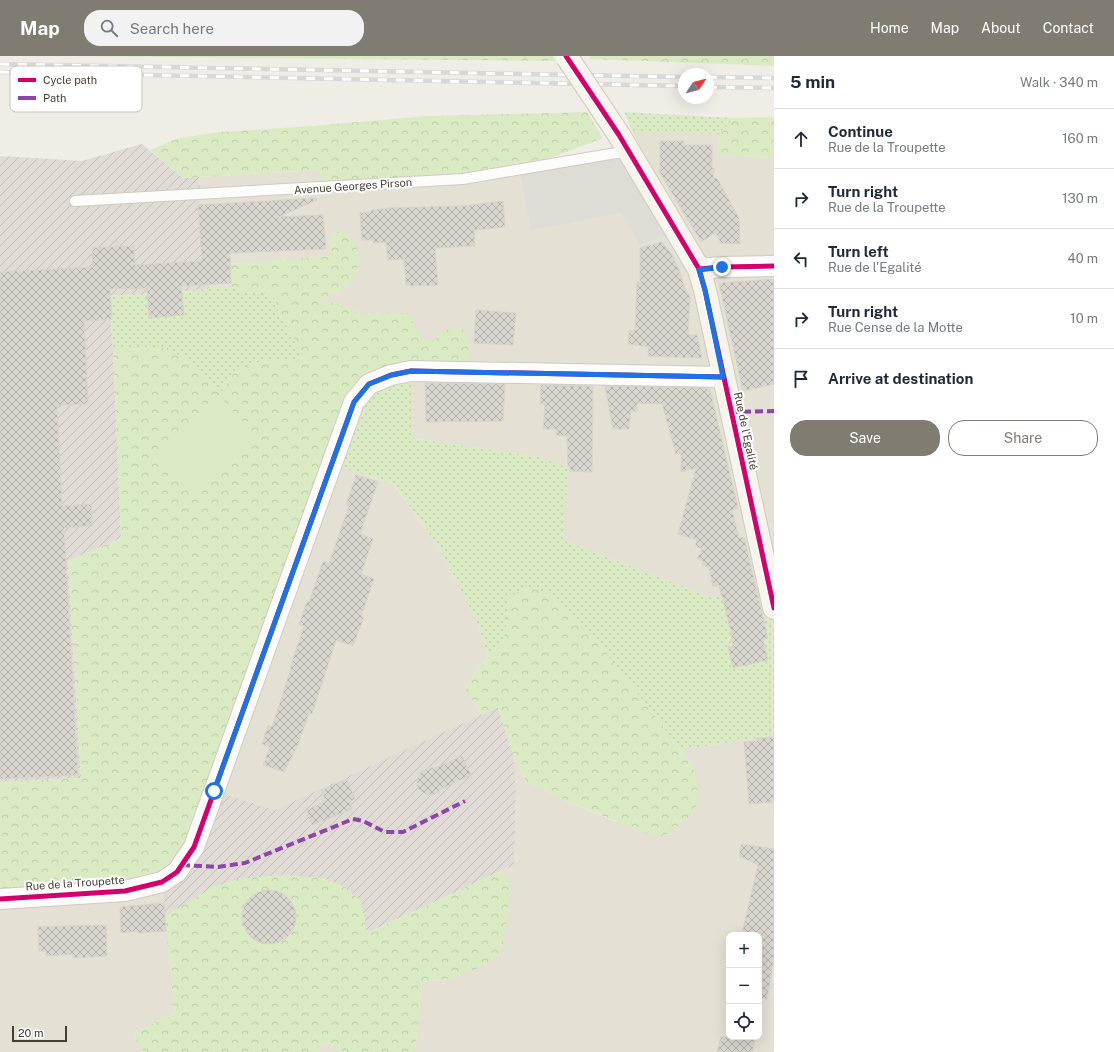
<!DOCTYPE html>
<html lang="en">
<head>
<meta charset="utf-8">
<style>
	body { margin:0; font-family:"Public Sans",sans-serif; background:#f2f2f3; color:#1f2937 }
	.controls { position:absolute; right:12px; bottom:12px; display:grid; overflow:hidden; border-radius:8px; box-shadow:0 4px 16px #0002 }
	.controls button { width:36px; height:36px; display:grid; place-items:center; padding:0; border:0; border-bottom:1px solid #e0e1e3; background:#fff; color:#1f2937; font:20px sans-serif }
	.compass { position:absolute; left:678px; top:12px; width:36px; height:36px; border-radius:50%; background:#fff; box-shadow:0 4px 16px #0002; rotate:55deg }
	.scale { position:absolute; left:12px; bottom:10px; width:55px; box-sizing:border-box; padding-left:4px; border:2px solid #453f33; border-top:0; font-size:11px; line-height:14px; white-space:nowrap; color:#453f33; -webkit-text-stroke:3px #fff; paint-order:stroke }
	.stop { position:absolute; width:12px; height:12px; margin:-9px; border:3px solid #1a73e8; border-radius:50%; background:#fff }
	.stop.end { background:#1a73e8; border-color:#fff; box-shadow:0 1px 4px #0008 }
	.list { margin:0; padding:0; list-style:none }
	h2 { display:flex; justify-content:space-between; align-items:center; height:52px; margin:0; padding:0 16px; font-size:17px }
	h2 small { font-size:13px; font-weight:400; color:#747a83 }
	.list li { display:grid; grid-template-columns:26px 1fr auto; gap:12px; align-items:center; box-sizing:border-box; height:60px; padding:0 16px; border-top:1px solid #e0e1e3 }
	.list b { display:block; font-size:15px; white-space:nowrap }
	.list p { margin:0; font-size:13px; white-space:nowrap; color:#747a83 }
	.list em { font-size:13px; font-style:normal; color:#747a83 }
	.actions { display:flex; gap:8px; padding:12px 16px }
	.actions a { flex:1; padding:9px 0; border:1px solid #817c72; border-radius:16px; text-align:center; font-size:14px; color:#817c72 }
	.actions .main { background:#817c72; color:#fff }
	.icon { flex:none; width:22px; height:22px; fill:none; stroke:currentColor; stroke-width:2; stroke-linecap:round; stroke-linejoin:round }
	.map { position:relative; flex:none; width:774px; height:996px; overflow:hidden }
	header { display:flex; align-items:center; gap:24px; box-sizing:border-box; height:56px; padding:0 20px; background:#817c72; color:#fff }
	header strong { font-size:19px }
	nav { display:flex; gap:22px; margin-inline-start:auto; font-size:14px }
	.search { width:280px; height:36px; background:#f2f2f3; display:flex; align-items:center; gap:10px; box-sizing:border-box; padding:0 14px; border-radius:16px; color:#747a83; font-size:15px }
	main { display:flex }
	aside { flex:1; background:#fff }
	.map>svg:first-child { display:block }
</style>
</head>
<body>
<header>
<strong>Map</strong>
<div class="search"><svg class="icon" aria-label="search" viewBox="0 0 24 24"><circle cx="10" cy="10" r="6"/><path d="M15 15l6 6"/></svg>Search here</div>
<nav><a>Home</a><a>Map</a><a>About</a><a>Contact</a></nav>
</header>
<main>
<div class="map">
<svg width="774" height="996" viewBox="0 0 774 996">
	<defs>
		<pattern id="industrial-furrows" width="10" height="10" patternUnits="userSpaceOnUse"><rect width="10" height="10" fill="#e0dcd5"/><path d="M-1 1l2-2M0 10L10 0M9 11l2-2" fill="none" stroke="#c2beb7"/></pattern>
		<pattern id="grass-dots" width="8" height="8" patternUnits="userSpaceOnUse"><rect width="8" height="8" fill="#daebc4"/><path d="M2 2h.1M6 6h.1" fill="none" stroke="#bccba9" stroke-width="1.8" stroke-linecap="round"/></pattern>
		<pattern id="forest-crowns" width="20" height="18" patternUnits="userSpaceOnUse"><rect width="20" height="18" fill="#daebc4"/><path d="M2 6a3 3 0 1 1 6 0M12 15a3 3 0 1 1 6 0" fill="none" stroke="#bccba9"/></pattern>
		<pattern id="building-cross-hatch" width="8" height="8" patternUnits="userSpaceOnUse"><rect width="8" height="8" fill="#d9d6cf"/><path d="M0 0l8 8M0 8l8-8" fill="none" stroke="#b2afa9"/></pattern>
	</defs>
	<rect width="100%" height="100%" fill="#f0ede6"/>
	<g fill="#e4e0d3" fill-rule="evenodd">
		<polygon points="633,77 719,78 718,99 774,102 774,552 769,528 712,542 563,484 538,401 411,382 411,315 443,275 435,284 422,284 384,257 365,259 346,250 318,244 342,234 330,200 231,208 232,231 209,234 199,121 319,114 324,132 519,114 531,173 621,157 640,189 676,176 696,207"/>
		<polygon points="332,408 393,428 439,492 478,569 488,601 480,609 465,632 482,659 275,754 214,735"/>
		<path d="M 774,679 L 774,996 L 415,996 L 422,926 L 450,923 L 510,834 L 501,815 L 514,808 L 516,734 L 513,699 L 526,725 L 566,745 L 616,766 L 695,716 L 681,694 ZM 729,879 L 759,879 L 759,981 L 729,981 Z"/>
		<polygon points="162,826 174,956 133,979 144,996 0,996 0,843"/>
		<polygon points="323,987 346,996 319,996"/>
	</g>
	<g fill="url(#industrial-furrows)">
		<polygon points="142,88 183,122 199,121 209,234 109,240 113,294 121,482 68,505 81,722 0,726 0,100 82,105"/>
		<polygon points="498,651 513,699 516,734 514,809 367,877 174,956 162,826 214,735 275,754"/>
	</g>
	<g fill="url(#grass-dots)">
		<polygon points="624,56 734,62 719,78 633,77"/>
		<polygon points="232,231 244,236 269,237 275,243 280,260 291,276 303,305 261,305 234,317 219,339 149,292 113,294 109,240"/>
		<polygon points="411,315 411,382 538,401 568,412 563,484 712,542 769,528 774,552 774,679 681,694 593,580 509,542 506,573 501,588 488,601 478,569 439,492 394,428 332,408 354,346"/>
	</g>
	<g fill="url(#forest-crowns)">
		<polygon points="71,0 553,0 555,5"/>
		<polygon points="591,0 774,0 774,10 589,3"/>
		<polygon points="587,56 603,82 519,114 324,132 319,114 183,122 150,94 179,82 220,76 312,70 426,60"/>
		<polygon points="774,61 774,102 718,99 719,78 734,62"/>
		<path d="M 336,176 L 345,176 L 355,189 L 361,201 L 354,221 L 342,234 L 319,244 L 346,250 L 365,259 L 384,257 L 408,257 L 422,284 L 435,284 C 445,273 448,270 463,273 C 471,287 469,300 467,316 L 369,328 L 194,791 L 162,826 L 0,843 L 0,726 L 81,722 L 68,505 L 121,482 L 113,294 L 168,292 L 192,307 L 210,323 L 219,339 L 234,317 L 261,305 L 302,305 L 291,276 L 280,260 L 275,243 L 269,237 L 244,236 L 232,231 L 230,208 L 330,200 L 329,181 Z"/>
		<polygon points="524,531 539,534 553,541 593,580 681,694 695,716 699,746 685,765 664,780 648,778 566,745 526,725 513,699 498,651 482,659 465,632 480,609 501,588 506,573 509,542"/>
		<polygon points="501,815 507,823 510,834 505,877 501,898 478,912 450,923 422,926 415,996 346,996 323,987 319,996 144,996 133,979 174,956 165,860 213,831 238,823 281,819 323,822 345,831 361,845 367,877"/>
	</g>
	<polygon fill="#daebc4" points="219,339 258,382 194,440 155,398"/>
	<polygon fill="#dfdcd6" points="628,95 676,176 640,189 621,157 531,174 519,114"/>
	<g fill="url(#building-cross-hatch)" stroke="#d8d4cc">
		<polygon points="660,85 684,85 684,89 712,89 712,112 714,112 713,122 717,122 739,162 740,188 721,187 715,177 701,186 660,117"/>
		<polygon points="316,142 317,144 278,161 323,159 326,193 230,197 231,227 181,230 184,259 149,262 147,232 110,233 112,263 84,265 88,348 57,349 62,450 91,448 92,456 92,470 64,472 78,719 0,723 0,216 93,211 92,192 134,190 135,209 202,205 198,149"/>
		<polygon points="503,145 505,171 474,174 475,190 435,192 438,229 410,230 410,229 406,229 404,203 388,204 386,186 373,187 373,184 362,184 360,157 371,156 371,154 391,152 463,150"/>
		<polygon points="662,186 671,197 678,211 686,235 690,241 688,279 697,279 702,302 648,300 649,291 628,288 629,275 635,274 637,226 640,226 640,192"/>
		<polygon points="774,223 774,328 743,335 719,227"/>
		<polygon points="476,254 516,257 513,289 474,287"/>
		<polygon points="425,327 505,328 503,365 426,366"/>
		<polygon points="541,329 593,330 592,416 570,415 570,410 568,410 567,380 556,379 557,373 543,373 545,348 540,348"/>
		<polygon points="605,330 707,332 710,334 738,452 732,454 739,482 744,481 768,582 763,583 768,604 733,612 728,591 733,590 731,580 732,580 719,529 713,530 709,512 702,509 703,505 697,503 702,493 695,490 697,484 678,478 696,412 681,416 681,397 676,398 662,348 637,347 637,355 631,355 629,373 613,373"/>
		<polygon points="356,419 378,426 360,478 373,483 361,518 374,523 361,560 364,561 353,590 336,584 312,658 309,657 298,689 284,716 263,709 270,691 262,688 268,669 272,671 291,612 290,612 304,570 299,568 302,560 307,545 309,546 323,505 329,507 349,450 346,449"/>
		<polygon points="774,681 774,746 749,748 744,686 757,685 757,682"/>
		<polygon points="462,700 471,719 443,732 434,739 428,739 420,735 417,730 417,725 418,720 422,715 428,712 435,712"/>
		<polygon points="347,723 355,743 349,746 352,753 312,769 307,754 326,745 321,734"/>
		<polygon points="741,788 774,793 774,902 767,943 759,942 759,879 749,879 742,877 758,809 739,800"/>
		<circle cx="269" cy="861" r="27"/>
		<polygon points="164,847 166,875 138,877 138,875 121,877 120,851"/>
		<polygon points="106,869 107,900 73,902 73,898 46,900 46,895 39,895 38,871"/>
		<polygon points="721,981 756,981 752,996 717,996"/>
	</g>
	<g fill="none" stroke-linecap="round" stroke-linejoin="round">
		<defs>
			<polyline id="lane" points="75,145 463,123 628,95"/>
			<g id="street">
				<polyline points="699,213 722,211 774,210"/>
				<polyline points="0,843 125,835 162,826 177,816 194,791 354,346 369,328 391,319 411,315 723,321"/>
			</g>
			<polyline id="secondary" points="619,79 699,213 705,234 774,552"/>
		</defs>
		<use href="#lane" stroke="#cecbc4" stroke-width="12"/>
		<use href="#street" stroke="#cecbc4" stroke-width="22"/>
		<use href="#secondary" stroke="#cfcbbd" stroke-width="24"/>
		<use href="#lane" stroke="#fdfcfb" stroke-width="10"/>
		<use href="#street" stroke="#fdfcfb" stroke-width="20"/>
		<use href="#secondary" stroke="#f6f4ed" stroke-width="22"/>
		<defs>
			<g id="rail">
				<polyline points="0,8 684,21"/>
				<polyline points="0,16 684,30"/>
				<polyline points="708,21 774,22"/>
				<polyline points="708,31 774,32"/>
			</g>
		</defs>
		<use href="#rail" stroke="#d8d8d7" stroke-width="4.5"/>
		<use href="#rail" stroke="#fff" stroke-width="3" stroke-dasharray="9" stroke-linecap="butt"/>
		<defs>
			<polyline id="secondary-bridge" points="567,1 619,79"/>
		</defs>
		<use href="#secondary-bridge" stroke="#cfcbbd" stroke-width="24" stroke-linecap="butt"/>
		<use href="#secondary-bridge" stroke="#f6f4ed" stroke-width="22"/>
		<g stroke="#8e44ad" stroke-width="4" stroke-dasharray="8 4" stroke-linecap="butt">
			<polyline points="731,356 774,355"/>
			<polyline points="182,809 218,811 245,807 353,763 363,765 385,776 403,776 465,745"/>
		</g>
		<defs>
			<g id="cycleway">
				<polyline points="566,0 619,79 699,213 705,234 774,552"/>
				<polyline points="699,213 722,211 774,210"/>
				<polyline points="0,843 125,835 162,826 177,816 194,791 354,346 369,328 391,319 411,315 723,321"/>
			</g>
		</defs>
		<use href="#cycleway" stroke="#fff" stroke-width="8"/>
		<use href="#cycleway" stroke="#d6006c" stroke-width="5"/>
	</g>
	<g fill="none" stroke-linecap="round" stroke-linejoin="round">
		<polyline stroke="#1a73e8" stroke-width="5" points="214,735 354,346 369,328 392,319 411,315 723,321 705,234 699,214 722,211"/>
	</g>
	<g text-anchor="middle" stroke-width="4" stroke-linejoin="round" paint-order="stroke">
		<g font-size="11" fill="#453f33" stroke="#fff">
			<text transform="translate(353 130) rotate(-4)" y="4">Avenue Georges Pirson</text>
			<text transform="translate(746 375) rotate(78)" y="4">Rue de l'Egalité</text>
			<text transform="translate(75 827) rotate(-4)" y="4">Rue de la Troupette</text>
		</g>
	</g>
	<rect x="10" y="10" width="132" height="46" rx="6" fill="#fff" stroke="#c7c5c2" stroke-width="1"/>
	<rect x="18" y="22" width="18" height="4" fill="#d6006c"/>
	<rect x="18" y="40" width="18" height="4" fill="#8e44ad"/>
	<g font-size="11" fill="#453f33">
		<text x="43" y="28">Cycle path</text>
		<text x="43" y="46">Path</text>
	</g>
</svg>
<div class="controls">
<button>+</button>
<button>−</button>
<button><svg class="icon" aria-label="locate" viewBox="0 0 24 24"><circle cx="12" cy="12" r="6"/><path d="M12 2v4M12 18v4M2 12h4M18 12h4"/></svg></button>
</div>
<svg class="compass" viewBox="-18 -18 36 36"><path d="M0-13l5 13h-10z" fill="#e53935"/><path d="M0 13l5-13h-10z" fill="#747a83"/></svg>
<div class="scale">20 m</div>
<div class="stop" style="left:214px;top:735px"></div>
<div class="stop end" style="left:722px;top:211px"></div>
</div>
<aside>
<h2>5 min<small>Walk · 340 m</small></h2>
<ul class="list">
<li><svg class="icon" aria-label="ahead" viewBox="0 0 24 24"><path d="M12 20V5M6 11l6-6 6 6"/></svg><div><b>Continue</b><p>Rue de la Troupette</p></div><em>160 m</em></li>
<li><svg class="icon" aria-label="right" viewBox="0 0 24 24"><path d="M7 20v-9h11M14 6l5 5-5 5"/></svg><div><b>Turn right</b><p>Rue de la Troupette</p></div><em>130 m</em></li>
<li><svg class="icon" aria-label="left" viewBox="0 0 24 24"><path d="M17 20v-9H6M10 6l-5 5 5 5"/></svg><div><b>Turn left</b><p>Rue de l'Egalité</p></div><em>40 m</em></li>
<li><svg class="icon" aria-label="right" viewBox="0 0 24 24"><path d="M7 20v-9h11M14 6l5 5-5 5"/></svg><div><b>Turn right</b><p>Rue Cense de la Motte</p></div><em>10 m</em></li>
<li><svg class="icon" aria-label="arrive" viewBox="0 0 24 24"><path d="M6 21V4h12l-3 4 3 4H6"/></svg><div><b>Arrive at destination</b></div></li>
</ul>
<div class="actions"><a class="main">Save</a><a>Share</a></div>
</aside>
</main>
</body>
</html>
